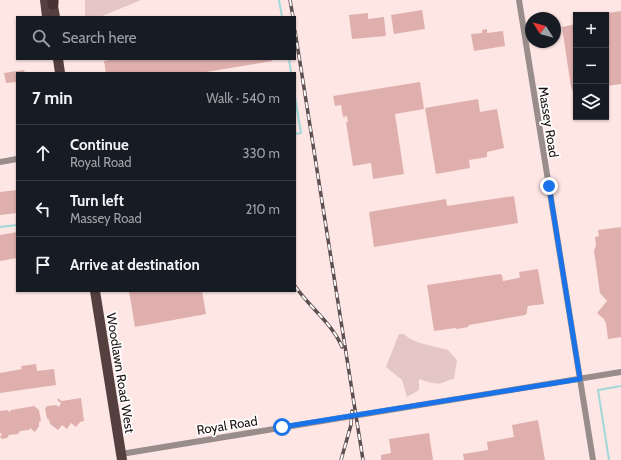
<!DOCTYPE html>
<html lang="en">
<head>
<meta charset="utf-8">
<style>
	body { margin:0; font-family:Cabin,sans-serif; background:#242831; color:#f1f3f6 }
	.controls { position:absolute; right:12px; top:12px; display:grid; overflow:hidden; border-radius:0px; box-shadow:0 1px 3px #0004 }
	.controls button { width:36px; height:36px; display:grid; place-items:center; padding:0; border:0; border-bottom:1px solid #363941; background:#171b24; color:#f1f3f6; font:20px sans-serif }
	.compass { position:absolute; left:525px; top:12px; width:36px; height:36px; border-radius:50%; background:#171b24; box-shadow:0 1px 3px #0004; rotate:306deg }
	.stop { position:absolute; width:12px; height:12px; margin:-9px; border:3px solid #1a73e8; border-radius:50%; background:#fff }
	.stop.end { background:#1a73e8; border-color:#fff; box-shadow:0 1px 4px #0008 }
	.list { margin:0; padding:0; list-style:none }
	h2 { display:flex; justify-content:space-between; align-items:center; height:52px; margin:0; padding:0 16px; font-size:17px }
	h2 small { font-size:13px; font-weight:400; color:#9ea1a6 }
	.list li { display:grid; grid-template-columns:26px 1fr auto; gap:12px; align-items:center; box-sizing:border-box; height:56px; padding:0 16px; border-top:1px solid #363941 }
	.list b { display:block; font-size:15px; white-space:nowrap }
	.list p { margin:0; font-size:13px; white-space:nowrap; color:#9ea1a6 }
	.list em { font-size:13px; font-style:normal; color:#9ea1a6 }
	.icon { flex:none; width:22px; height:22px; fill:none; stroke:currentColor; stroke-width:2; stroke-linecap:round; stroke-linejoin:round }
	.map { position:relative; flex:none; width:621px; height:460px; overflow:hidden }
	.search { position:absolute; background:#171b24; box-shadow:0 1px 3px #0004; left:16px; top:16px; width:280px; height:44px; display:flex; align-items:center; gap:10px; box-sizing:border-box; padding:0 14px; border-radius:0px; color:#9ea1a6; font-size:15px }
	.panel { position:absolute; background:#171b24; box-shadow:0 1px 3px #0004; left:16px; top:72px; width:280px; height:220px; border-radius:0px }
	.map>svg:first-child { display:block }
</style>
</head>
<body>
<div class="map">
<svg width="621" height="460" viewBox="0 0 621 460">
	<rect width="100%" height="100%" fill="#fee6e4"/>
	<g fill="#e4c6c4">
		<polygon points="85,0 141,0 100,17 85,17"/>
		<path d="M 399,334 L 404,334 L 410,339 L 420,343 L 448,350 L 457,360 L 454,379 C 449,379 446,382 442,383 C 434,385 426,381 419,379 L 419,390 L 407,397 L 402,380 L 386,367 Z"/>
	</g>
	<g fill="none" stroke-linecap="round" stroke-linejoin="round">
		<g stroke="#a2d7db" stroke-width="2">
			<polyline points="279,0 282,17"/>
			<polyline points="289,59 291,73"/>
			<polyline points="295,97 301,133 295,134"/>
			<polyline points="0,227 17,225"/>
			<polyline points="609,460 598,390 621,386"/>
		</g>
	</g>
	<g fill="#deafac">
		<polygon points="422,10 425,29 394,34 391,15"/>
		<polygon points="621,11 621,84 606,86 606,15 601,14"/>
		<polygon points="368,13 368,19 384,17 386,36 352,39 349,15"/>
		<polygon points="576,24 576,91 573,91 571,87 562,27"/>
		<polygon points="487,29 487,33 503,31 505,46 474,51 471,34 482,33 482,30"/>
		<polygon points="116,59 272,59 272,61 200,73 106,73 104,61"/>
		<polygon points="24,70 25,73 17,73 17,82 6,83 4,73"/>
		<polygon points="420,82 424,109 395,114 404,174 373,179 371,163 353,166 346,122 348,122 347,116 343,117 341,105 335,106 333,96"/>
		<polygon points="478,99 480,112 497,109 504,148 487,152 487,157 469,160 470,168 436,174 425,108"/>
		<polygon points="17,190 17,213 0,215 0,192"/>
		<polygon points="514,196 518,223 374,247 369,212 446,199 447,206"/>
		<polygon points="621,227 621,337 608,339 606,323 604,319 597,313 607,301 600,293 594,250 596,246 595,237 599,236 598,230"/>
		<polygon points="17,232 17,258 0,261 0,235"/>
		<polygon points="538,269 544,304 528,306 527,309 527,313 525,315 469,325 468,327 457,329 455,328 434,331 427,285 500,274 502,275 503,281 519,278 520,277 519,272"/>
		<polygon points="129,291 202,291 206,314 135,327"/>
		<polygon points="36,364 37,371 54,369 56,385 0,393 0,373 22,369 21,366"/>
		<polygon points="57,398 62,401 81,398 84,421 80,422 76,427 71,423 67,429 62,425 58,430 50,424 49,420 47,418 45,409 47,406 56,405 59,407 61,403 58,401"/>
		<polygon points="34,406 39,410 41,421 39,422 39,426 35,432 30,428 29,430 20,431 18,434 9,435 7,438 2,439 0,437 2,434 0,433 0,411 7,410 10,412 11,410"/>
		<polygon points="538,420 545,460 464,460 463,454 488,450 487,442 514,437 512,425"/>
		<polygon points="429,433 433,460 381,460 381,455 391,453 389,439"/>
	</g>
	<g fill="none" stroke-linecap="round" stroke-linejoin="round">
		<g stroke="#998d8c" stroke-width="6">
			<polyline points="519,0 593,460"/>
			<polyline points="0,162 17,159"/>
			<polyline points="121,454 621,372"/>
		</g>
		<g stroke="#54403f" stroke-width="10">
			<polyline points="45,0 47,17"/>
			<polyline points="52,0 55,17"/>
			<polyline points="58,59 60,73"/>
			<polyline points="95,291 122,460"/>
		</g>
		<polyline stroke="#483332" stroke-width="11" points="53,4 53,0"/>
		<defs>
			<g id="rail">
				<polyline points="290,0 293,17"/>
				<polyline points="295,31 363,460"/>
				<path d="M 295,286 C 310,308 332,323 342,347"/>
				<polyline points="341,460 351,425 352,411"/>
			</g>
		</defs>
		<use href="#rail" stroke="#5e504f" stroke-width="3.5"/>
		<use href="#rail" stroke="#fff" stroke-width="2" stroke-dasharray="6" stroke-linecap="butt"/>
	</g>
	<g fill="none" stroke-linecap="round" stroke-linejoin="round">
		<polyline stroke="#1a73e8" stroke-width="5" points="282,427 580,379 549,186"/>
	</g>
	<g text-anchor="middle" stroke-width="3.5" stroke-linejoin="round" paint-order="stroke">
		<g font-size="13" fill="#1c1211" stroke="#fff">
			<text transform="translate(549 122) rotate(81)" y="5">Massey Road</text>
			<text transform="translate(121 373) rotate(81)" y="5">Woodlawn Road West</text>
			<text transform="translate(227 425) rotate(-9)" y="5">Royal Road</text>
		</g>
	</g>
</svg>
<div class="controls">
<button>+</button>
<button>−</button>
<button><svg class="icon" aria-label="layers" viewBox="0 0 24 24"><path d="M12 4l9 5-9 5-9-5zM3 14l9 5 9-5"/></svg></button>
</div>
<svg class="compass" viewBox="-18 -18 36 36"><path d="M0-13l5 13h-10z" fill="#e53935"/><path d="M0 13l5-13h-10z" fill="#9ea1a6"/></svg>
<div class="stop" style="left:282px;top:427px"></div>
<div class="stop end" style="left:549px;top:186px"></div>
<div class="search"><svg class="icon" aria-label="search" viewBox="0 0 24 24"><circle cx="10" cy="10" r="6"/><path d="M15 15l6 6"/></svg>Search here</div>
<section class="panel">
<h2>7 min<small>Walk · 540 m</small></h2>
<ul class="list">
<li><svg class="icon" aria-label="ahead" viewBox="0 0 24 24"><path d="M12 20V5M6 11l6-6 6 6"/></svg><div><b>Continue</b><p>Royal Road</p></div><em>330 m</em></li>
<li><svg class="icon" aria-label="left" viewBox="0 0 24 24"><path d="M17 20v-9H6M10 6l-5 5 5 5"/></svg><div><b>Turn left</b><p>Massey Road</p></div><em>210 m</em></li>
<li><svg class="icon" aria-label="arrive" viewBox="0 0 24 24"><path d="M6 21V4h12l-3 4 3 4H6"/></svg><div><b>Arrive at destination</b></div></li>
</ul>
</section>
</div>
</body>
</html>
